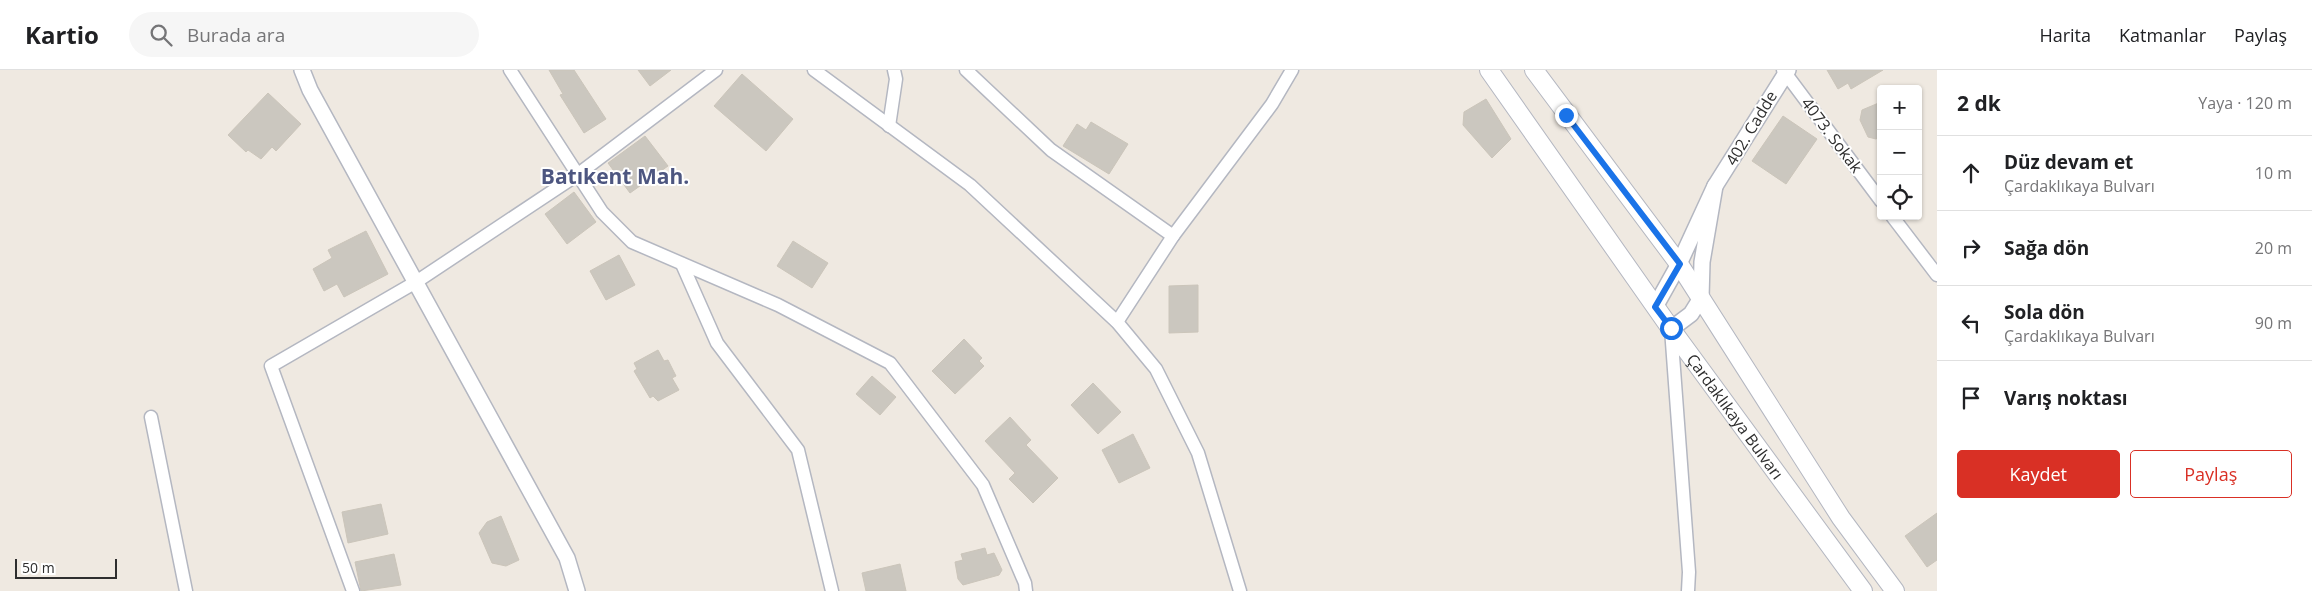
<!DOCTYPE html>
<html lang="tr">
<head>
<meta charset="utf-8">
<style>
	body { margin:0; font-family:"Open Sans",sans-serif; background:#f6f6f6; color:#202124 }
	.controls { position:absolute; right:15px; top:15px; display:grid; overflow:hidden; border-radius:5px; box-shadow:0 1px 4px #0004 }
	.controls button { width:45px; height:45px; display:grid; place-items:center; padding:0; border:0; border-bottom:1px solid #e0e0e0; background:#fff; color:#202124; font:25px sans-serif }
	.scale { position:absolute; left:15px; bottom:12px; width:102px; box-sizing:border-box; padding-left:5px; border:2px solid #2e2e2e; border-top:0; font-size:14px; line-height:18px; white-space:nowrap; color:#2e2e2e; -webkit-text-stroke:4px #fff; paint-order:stroke }
	.stop { position:absolute; width:15px; height:15px; margin:-11px; border:4px solid #1a73e8; border-radius:50%; background:#fff }
	.stop.end { background:#1a73e8; border-color:#fff; box-shadow:0 1px 5px #0008 }
	.list { margin:0; padding:0; list-style:none }
	h2 { display:flex; justify-content:space-between; align-items:center; height:65px; margin:0; padding:0 20px; font-size:21px }
	h2 small { font-size:16px; font-weight:400; color:#757577 }
	.list li { display:grid; grid-template-columns:32px 1fr auto; gap:15px; align-items:center; box-sizing:border-box; height:75px; padding:0 20px; border-top:1px solid #e0e0e0 }
	.list b { display:block; font-size:19px; white-space:nowrap }
	.list p { margin:0; font-size:16px; white-space:nowrap; color:#757577 }
	.list em { font-size:16px; font-style:normal; color:#757577 }
	.actions { display:flex; gap:10px; padding:15px 20px }
	.actions a { flex:1; padding:11px 0; border:1px solid #d93025; border-radius:5px; text-align:center; font-size:18px; color:#d93025 }
	.actions .main { background:#d93025; color:#fff }
	.icon { flex:none; width:28px; height:28px; fill:none; stroke:currentColor; stroke-width:2; stroke-linecap:round; stroke-linejoin:round }
	.map { position:relative; flex:none; width:1937px; height:521px; overflow:hidden }
	header { display:flex; align-items:center; gap:30px; box-sizing:border-box; height:70px; padding:0 25px; background:#fff; border-bottom:1px solid #e0e0e0 }
	header strong { font-size:24px }
	nav { display:flex; gap:28px; margin-inline-start:auto; font-size:18px }
	.search { width:350px; height:45px; background:#f6f6f6; display:flex; align-items:center; gap:12px; box-sizing:border-box; padding:0 18px; border-radius:28px; color:#757577; font-size:19px }
	main { display:flex }
	aside { flex:1; background:#fff }
	.map>svg:first-child { display:block }
</style>
</head>
<body>
<header>
<strong>Kartio</strong>
<div class="search"><svg class="icon" aria-label="search" viewBox="0 0 24 24"><circle cx="10" cy="10" r="6"/><path d="M15 15l6 6"/></svg>Burada ara</div>
<nav><a>Harita</a><a>Katmanlar</a><a>Paylaş</a></nav>
</header>
<main>
<div class="map">
<svg width="1937" height="521" viewBox="0 0 1937 521">
	<rect width="100%" height="100%" fill="#efe9e1"/>
	<g fill="#cbc7bf" stroke="#cbc5ba">
		<polygon points="549,0 574,0 606,49 584,63 560,25 563,24"/>
		<polygon points="638,0 671,0 650,16"/>
		<polygon points="1827,0 1883,0 1851,19 1848,13 1838,19"/>
		<polygon points="742,4 793,49 766,81 714,36"/>
		<polygon points="268,23 301,54 276,81 272,77 261,89 248,80 246,82 228,65"/>
		<polygon points="1486,29 1511,69 1492,88 1463,55 1464,42"/>
		<polygon points="1881,32 1881,66 1876,69 1868,67 1860,50 1862,40"/>
		<polygon points="1783,46 1817,69 1786,114 1752,91"/>
		<polygon points="1091,52 1128,74 1109,104 1063,76 1077,54 1086,60"/>
		<polygon points="645,66 668,96 630,123 608,93"/>
		<polygon points="574,122 596,152 567,174 545,144"/>
		<polygon points="366,161 388,204 344,227 337,214 324,221 313,199 332,188 328,180"/>
		<polygon points="793,171 828,193 812,218 777,196"/>
		<polygon points="619,185 635,215 606,230 590,201"/>
		<polygon points="1198,215 1198,262 1169,263 1169,216"/>
		<polygon points="964,269 982,288 979,291 984,296 955,324 932,301"/>
		<polygon points="658,280 664,291 668,290 676,306 672,308 679,320 658,331 653,326 650,328 634,301 637,299 634,293"/>
		<polygon points="872,306 896,327 880,345 856,324"/>
		<polygon points="1093,313 1121,342 1098,364 1071,335"/>
		<polygon points="1010,347 1031,370 1026,375 1058,408 1033,433 1009,409 1015,403 985,371"/>
		<polygon points="1133,364 1150,398 1119,413 1102,380"/>
		<polygon points="381,434 388,464 348,473 342,442"/>
		<polygon points="1937,443 1937,490 1927,497 1905,466"/>
		<polygon points="501,446 519,490 506,496 492,493 479,463 487,452"/>
		<polygon points="985,478 987,485 994,483 1002,500 999,505 963,515 958,509 955,492 963,490 961,484"/>
		<polygon points="394,484 401,515 361,521 355,492"/>
		<polygon points="900,494 906,521 866,521 862,503"/>
	</g>
	<g fill="none" stroke-linecap="round" stroke-linejoin="round">
		<defs>
			<g id="minor">
				<polyline points="510,0 602,142 632,172 778,235 890,293 983,415 1025,513 1026,521"/>
				<polyline points="814,0 970,115 1117,252 1156,299 1198,383 1240,521"/>
				<polyline points="966,0 1051,80 1173,166 1117,252"/>
				<polyline points="1783,0 1881,131"/>
				<polyline points="889,56 896,9 894,0"/>
				<polyline points="1892,146 1937,205"/>
				<polyline points="1173,166 1272,34 1292,0"/>
				<polyline points="682,194 717,273 798,380 832,521"/>
				<polyline points="1671,259 1689,502 1688,521"/>
				<polyline points="151,347 186,521"/>
				<polyline points="353,521 271,296 416,212 577,105 716,0"/>
			</g>
			<g id="tertiary">
				<polyline points="302,0 310,20 567,488 577,521"/>
				<polyline points="1715,116 1788,0"/>
				<polyline points="1655,237 1679,194 1715,116 1702,192 1701,228 1691,244 1671,259"/>
			</g>
			<g id="secondary">
				<path id="s1" d="M 1489,0 L 1671,259 L 1863,521"/>
				<polyline points="1534,0 1679,194 1841,448 1895,521"/>
			</g>
		</defs>
		<use href="#minor" stroke="#b4b7c1" stroke-width="15"/>
		<use href="#tertiary" stroke="#b4b7c1" stroke-width="18"/>
		<use href="#secondary" stroke="#b4b7c1" stroke-width="20"/>
		<use href="#minor" stroke="#fff" stroke-width="12"/>
		<use href="#tertiary" stroke="#fff" stroke-width="15"/>
		<use href="#secondary" stroke="#fff" stroke-width="18"/>
	</g>
	<g fill="none" stroke-linecap="round" stroke-linejoin="round">
		<polyline stroke="#1a73e8" stroke-width="6" points="1566,45 1680,194 1655,237 1671,258"/>
	</g>
	<g text-anchor="middle" stroke-width="4" stroke-linejoin="round" paint-order="stroke">
		<g font-size="16" fill="#2e2e2e" stroke="#fff">
			<text transform="translate(1751 58) rotate(-59)" y="6">402. Cadde</text>
			<text transform="translate(1832 65) rotate(53)" y="6">4073. Sokak</text>
			<text dy="6" stroke="none"><textPath href="#s1" startOffset="425">Çardaklıkaya Bulvarı</textPath></text>
		</g>
		<g font-size="21" font-weight="bold" fill="#4d5680" stroke="#fff">
			<text x="615" y="114">Batıkent Mah.</text>
		</g>
	</g>
</svg>
<div class="controls">
<button>+</button>
<button>−</button>
<button><svg class="icon" aria-label="locate" viewBox="0 0 24 24"><circle cx="12" cy="12" r="6"/><path d="M12 2v4M12 18v4M2 12h4M18 12h4"/></svg></button>
</div>
<div class="scale">50 m</div>
<div class="stop" style="left:1671px;top:258px"></div>
<div class="stop end" style="left:1566px;top:45px"></div>
</div>
<aside>
<h2>2 dk<small>Yaya · 120 m</small></h2>
<ul class="list">
<li><svg class="icon" aria-label="ahead" viewBox="0 0 24 24"><path d="M12 20V5M6 11l6-6 6 6"/></svg><div><b>Düz devam et</b><p>Çardaklıkaya Bulvarı</p></div><em>10 m</em></li>
<li><svg class="icon" aria-label="right" viewBox="0 0 24 24"><path d="M7 20v-9h11M14 6l5 5-5 5"/></svg><div><b>Sağa dön</b></div><em>20 m</em></li>
<li><svg class="icon" aria-label="left" viewBox="0 0 24 24"><path d="M17 20v-9H6M10 6l-5 5 5 5"/></svg><div><b>Sola dön</b><p>Çardaklıkaya Bulvarı</p></div><em>90 m</em></li>
<li><svg class="icon" aria-label="arrive" viewBox="0 0 24 24"><path d="M6 21V4h12l-3 4 3 4H6"/></svg><div><b>Varış noktası</b></div></li>
</ul>
<div class="actions"><a class="main">Kaydet</a><a>Paylaş</a></div>
</aside>
</main>
</body>
</html>
